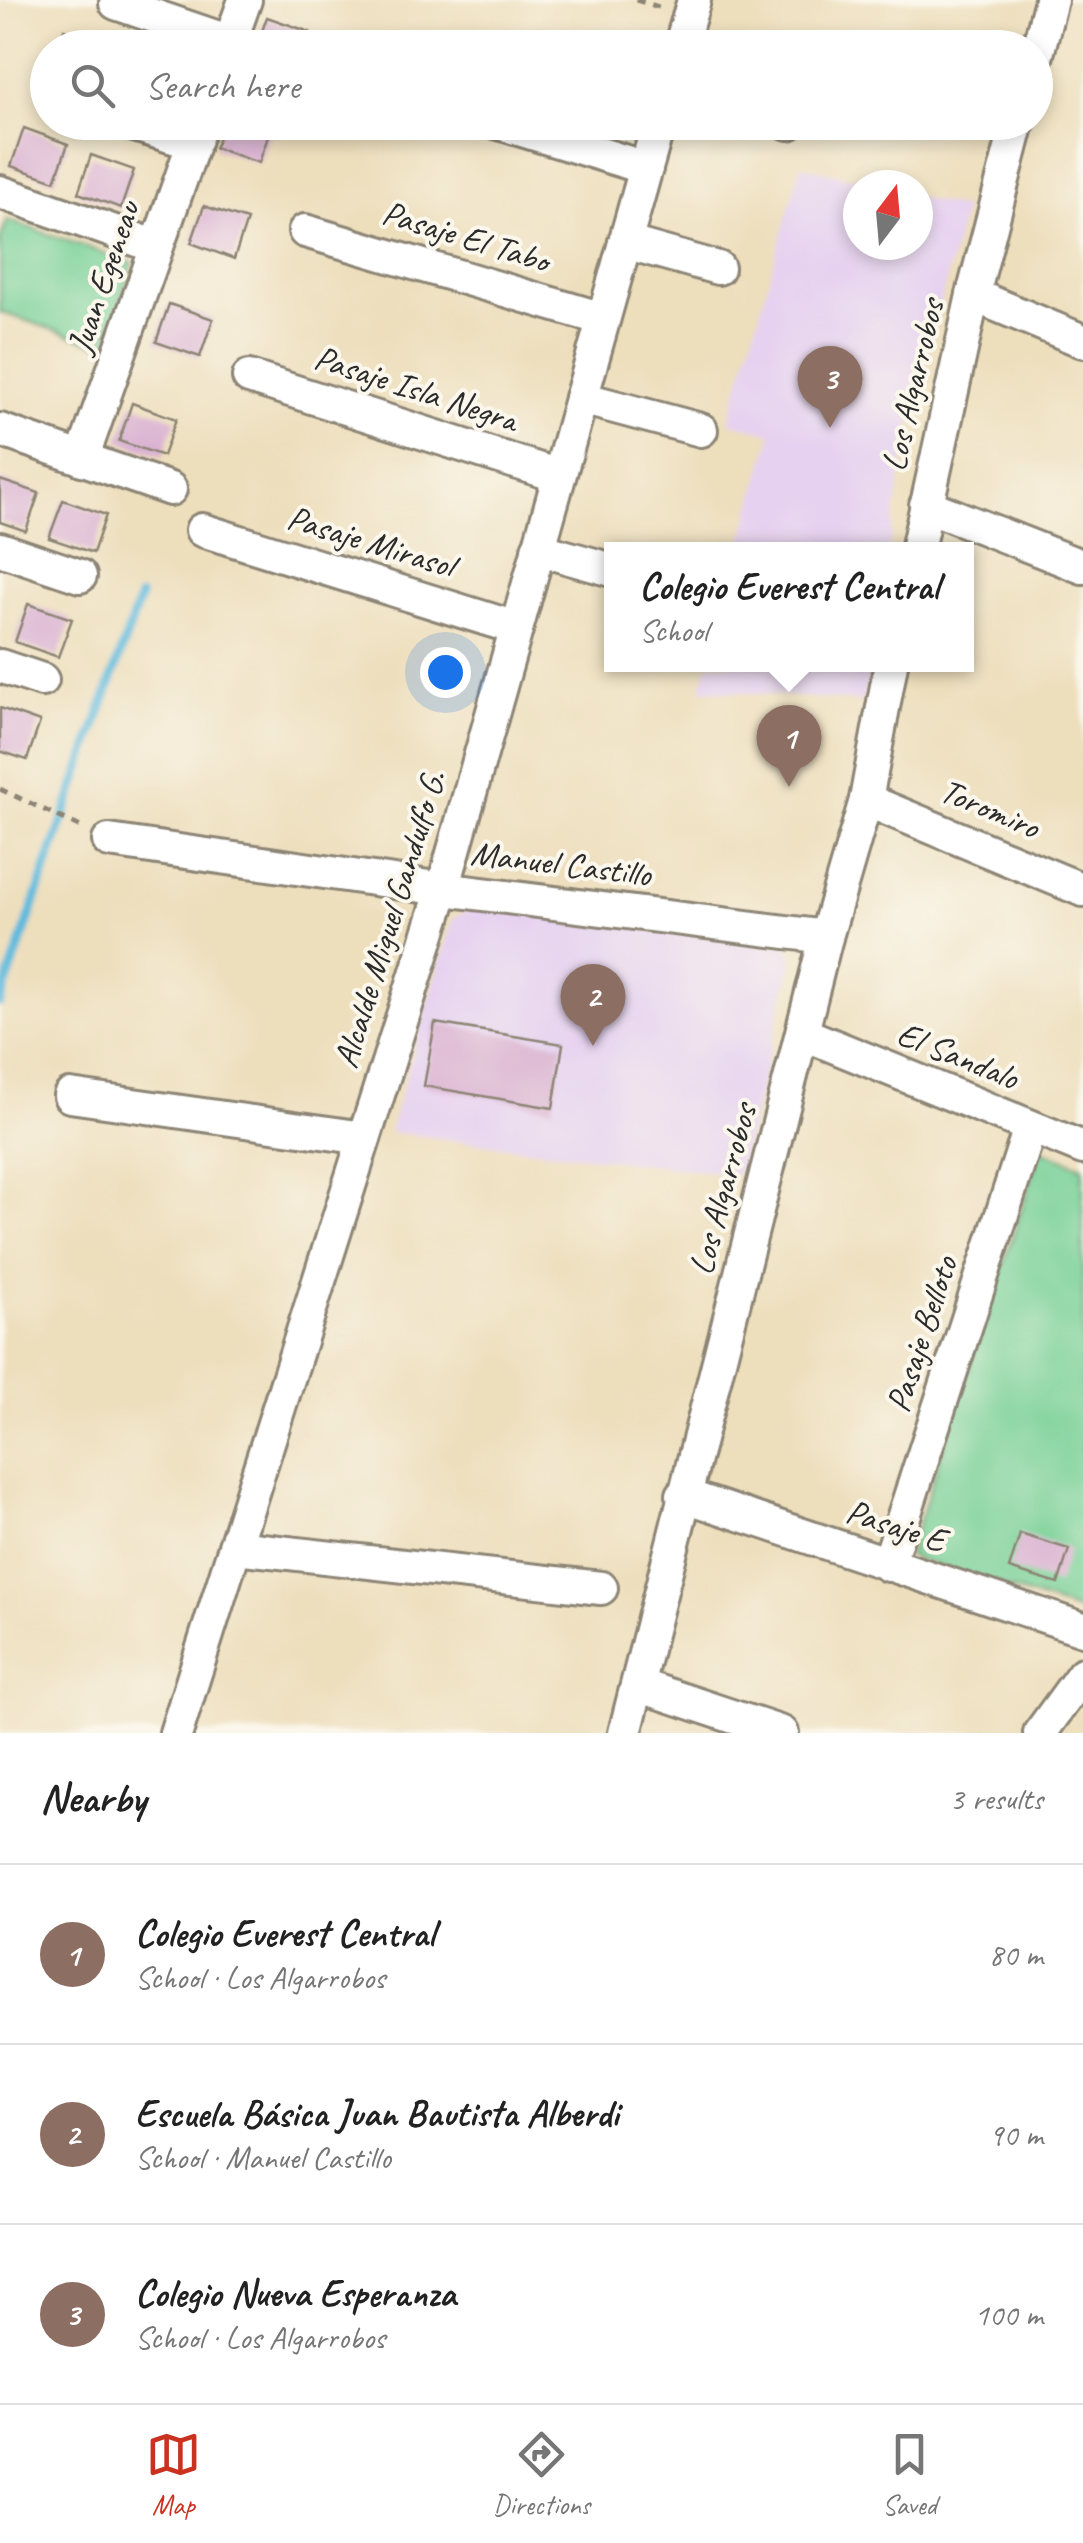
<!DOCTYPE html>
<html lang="en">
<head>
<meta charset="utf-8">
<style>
	body { margin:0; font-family:Caveat,sans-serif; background:#f2f2f2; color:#222 }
	.compass { position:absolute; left:843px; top:170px; width:90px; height:90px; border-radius:50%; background:#fff; box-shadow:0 5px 15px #0003; rotate:16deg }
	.you { position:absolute; left:445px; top:672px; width:35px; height:35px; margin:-25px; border:8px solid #fff; border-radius:50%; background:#1a73e8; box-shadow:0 0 0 15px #1a73e833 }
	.badge { display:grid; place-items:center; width:65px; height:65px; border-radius:50%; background:#c8321e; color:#fff; font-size:32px; font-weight:700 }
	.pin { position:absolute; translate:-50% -82px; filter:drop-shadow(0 2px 5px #0008) }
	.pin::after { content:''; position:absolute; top:52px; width:35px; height:30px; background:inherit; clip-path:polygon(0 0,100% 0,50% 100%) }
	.popup { position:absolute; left:604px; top:542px; width:370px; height:130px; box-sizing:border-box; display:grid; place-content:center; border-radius:0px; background:#fff; filter:drop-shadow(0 2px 8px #0005); font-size:32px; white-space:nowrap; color:#767676 }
	.popup b { font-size:38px; color:#222 }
	.popup::after { content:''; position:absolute; left:50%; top:100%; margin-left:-20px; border:20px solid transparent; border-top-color:#fff }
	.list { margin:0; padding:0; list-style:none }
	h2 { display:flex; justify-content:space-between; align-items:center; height:130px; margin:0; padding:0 40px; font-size:42px }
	h2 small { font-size:32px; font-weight:400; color:#767676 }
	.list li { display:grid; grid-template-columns:65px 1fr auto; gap:30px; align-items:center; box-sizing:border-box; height:180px; padding:0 40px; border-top:2px solid #e0e0e0 }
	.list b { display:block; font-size:38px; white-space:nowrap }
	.list p { margin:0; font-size:32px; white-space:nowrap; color:#767676 }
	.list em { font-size:32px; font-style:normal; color:#767676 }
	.icon { flex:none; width:55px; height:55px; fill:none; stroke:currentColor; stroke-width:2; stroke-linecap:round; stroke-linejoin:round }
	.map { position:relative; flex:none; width:1083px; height:1733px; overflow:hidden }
	.search { position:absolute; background:#fff; box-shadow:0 5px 15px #0003; left:30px; right:30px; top:30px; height:110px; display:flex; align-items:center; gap:25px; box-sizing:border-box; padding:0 35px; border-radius:55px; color:#767676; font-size:38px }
	.sheet { height:670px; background:#fff }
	nav { display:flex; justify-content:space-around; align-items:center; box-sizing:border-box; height:140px; border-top:2px solid #e0e0e0; background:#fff; font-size:28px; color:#767676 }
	nav a { display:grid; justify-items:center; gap:5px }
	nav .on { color:#c8321e }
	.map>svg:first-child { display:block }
</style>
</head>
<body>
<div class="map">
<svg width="1083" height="1733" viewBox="0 0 1083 1733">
	<rect width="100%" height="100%" fill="#fbf7ec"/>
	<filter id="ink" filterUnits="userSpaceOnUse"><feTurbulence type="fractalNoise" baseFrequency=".01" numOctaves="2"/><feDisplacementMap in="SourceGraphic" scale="20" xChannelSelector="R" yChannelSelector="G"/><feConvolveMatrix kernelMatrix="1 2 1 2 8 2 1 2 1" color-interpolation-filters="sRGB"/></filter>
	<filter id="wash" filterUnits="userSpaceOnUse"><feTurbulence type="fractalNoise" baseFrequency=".0048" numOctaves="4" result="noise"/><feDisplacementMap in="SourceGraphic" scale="40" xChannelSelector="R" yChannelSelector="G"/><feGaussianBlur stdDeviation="2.25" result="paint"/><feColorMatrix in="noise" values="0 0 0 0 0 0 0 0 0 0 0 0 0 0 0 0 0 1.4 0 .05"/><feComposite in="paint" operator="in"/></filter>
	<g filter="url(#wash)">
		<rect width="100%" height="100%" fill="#eddebc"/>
		<g fill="#e6d2f0">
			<polygon points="801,165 875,185 858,185 858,245 918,245 918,197 964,209 908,434 889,549 740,549 772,434 729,422"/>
			<polygon points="708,665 708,664 870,665 864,702 701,689"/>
			<polygon points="473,907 787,945 793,960 738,1175 389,1132 453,919"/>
		</g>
		<g fill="#77d096" stroke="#517e60" stroke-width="2.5">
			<polygon points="7,220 133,263 105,347 0,312 0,240"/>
			<polygon points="1041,1150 1083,1166 1083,1613 908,1556"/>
		</g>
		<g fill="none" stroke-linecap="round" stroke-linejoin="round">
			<polyline stroke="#5fbadc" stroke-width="9" points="0,1003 140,597"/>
		</g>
		<g id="blocks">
			<g fill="#dab2d2">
				<polygon points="267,17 310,32 304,48 256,48"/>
				<polygon points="64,29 108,44 106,48 58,48"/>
				<polygon points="224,122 272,125 259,163 215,148"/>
				<polygon points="24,128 68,144 55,181 11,166"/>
				<polygon points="91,155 134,170 121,208 78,193"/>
				<polygon points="204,206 247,220 234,259 191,243"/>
				<polygon points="169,304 213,319 200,357 156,342"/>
				<polygon points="132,403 176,419 163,456 119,441"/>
				<polygon points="0,480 39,493 26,531 0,522"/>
				<polygon points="63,500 106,515 93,553 49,538"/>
				<polygon points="28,604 72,619 58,657 15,642"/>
				<polygon points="0,708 40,722 27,760 0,751"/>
				<polygon points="435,1023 563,1044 553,1108 424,1086"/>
				<polygon points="1020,1534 1069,1549 1058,1584 1009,1569"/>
			</g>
		</g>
	</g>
	<g filter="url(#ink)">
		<use href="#blocks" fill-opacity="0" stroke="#8c8474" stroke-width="2.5"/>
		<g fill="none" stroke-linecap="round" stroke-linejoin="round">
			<defs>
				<g id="minor">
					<polyline points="116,3 230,42"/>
					<polyline points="228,48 245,0"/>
					<polyline points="680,48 694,0"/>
					<polyline points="1036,58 1051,0"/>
					<polyline points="125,122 193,143"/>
					<polyline points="496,122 646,168"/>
					<polyline points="786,122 789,123"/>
					<polyline points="0,192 155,246"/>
					<polyline points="305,231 603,319"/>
					<polyline points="625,242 718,268"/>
					<polyline points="973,295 1083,341"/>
					<polyline points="249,377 559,476"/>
					<polyline points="581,398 701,430"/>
					<polyline points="0,430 170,489"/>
					<polyline points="82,459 201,122"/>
					<polyline points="926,505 1083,567"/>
					<polyline points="202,530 516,628"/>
					<polyline points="0,549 80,576"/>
					<polyline points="538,549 612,570"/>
					<polyline points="917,550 973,295 1018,122"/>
					<polyline points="0,666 42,680"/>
					<polyline points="866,800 1083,890"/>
					<polyline points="109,841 443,889 826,937"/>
					<polyline points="804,1034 1083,1148"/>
					<polyline points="70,1096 364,1138"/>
					<polyline points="683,1495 1083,1629"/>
					<polyline points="235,1547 601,1588"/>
					<polyline points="888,1565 1030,1128"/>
					<polyline points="638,1685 782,1733"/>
					<polyline points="176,1733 443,889 659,122"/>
					<polyline points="625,1733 826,937 866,800 891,664"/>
					<polyline points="1040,1733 1083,1674"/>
				</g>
			</defs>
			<use href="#minor" stroke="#8c8474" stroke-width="38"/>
			<g stroke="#8c8474" stroke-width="5" stroke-dasharray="8 8" stroke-linecap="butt">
				<polyline points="636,0 662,8"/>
				<polyline points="0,789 83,828"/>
			</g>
			<use href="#minor" stroke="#fff" stroke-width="32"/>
		</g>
	</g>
	<g text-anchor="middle" stroke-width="8" stroke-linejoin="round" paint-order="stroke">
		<g font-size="35" fill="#2b2b2b" stroke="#fbf7ec">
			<text transform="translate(466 236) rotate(17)" y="12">Pasaje El Tabo</text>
			<text transform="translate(103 277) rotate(-71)" y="12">Juan Egeneau</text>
			<text transform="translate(912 385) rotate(-77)" y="12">Los Algarrobos</text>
			<text transform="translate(416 388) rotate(18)" y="12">Pasaje Isla Negra</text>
			<text transform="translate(371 541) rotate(17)" y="12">Pasaje Mirasol</text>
			<text transform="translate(990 808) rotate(23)" y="12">Toromiro</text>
			<text transform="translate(561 863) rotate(7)" y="12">Manuel Castillo</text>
			<text transform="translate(389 919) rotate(-73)" y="12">Alcalde Miguel Gandulfo G.</text>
			<text transform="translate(958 1055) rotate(22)" y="12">El Sandalo</text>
			<text transform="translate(722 1189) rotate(-75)" y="12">Los Algarrobos</text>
			<text transform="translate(921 1334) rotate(-72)" y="12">Pasaje Belloto</text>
			<text transform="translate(896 1525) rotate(18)" y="12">Pasaje E</text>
		</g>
	</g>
</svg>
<svg class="compass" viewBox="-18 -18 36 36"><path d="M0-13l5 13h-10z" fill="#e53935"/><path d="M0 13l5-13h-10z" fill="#767676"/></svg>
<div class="you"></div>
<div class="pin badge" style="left:789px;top:787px;background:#8d6e63">1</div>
<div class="popup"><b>Colegio Everest Central</b>School</div>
<div class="pin badge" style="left:593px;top:1046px;background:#8d6e63">2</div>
<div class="pin badge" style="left:830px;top:428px;background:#8d6e63">3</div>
<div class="search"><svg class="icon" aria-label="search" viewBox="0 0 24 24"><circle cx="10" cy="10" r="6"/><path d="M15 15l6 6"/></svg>Search here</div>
</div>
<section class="sheet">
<h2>Nearby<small>3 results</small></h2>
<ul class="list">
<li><span class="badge" style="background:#8d6e63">1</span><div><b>Colegio Everest Central</b><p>School · Los Algarrobos</p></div><em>80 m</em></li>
<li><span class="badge" style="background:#8d6e63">2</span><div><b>Escuela Básica Juan Bautista Alberdi</b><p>School · Manuel Castillo</p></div><em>90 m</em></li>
<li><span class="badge" style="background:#8d6e63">3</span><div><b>Colegio Nueva Esperanza</b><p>School · Los Algarrobos</p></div><em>100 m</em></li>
</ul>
</section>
<nav>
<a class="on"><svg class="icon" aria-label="map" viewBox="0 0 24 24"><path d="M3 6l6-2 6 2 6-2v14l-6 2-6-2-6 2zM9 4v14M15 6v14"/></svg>Map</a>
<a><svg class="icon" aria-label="directions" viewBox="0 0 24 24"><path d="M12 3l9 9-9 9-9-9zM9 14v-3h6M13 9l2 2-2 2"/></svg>Directions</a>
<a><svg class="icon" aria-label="saved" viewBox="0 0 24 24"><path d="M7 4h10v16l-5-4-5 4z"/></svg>Saved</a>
</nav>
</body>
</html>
